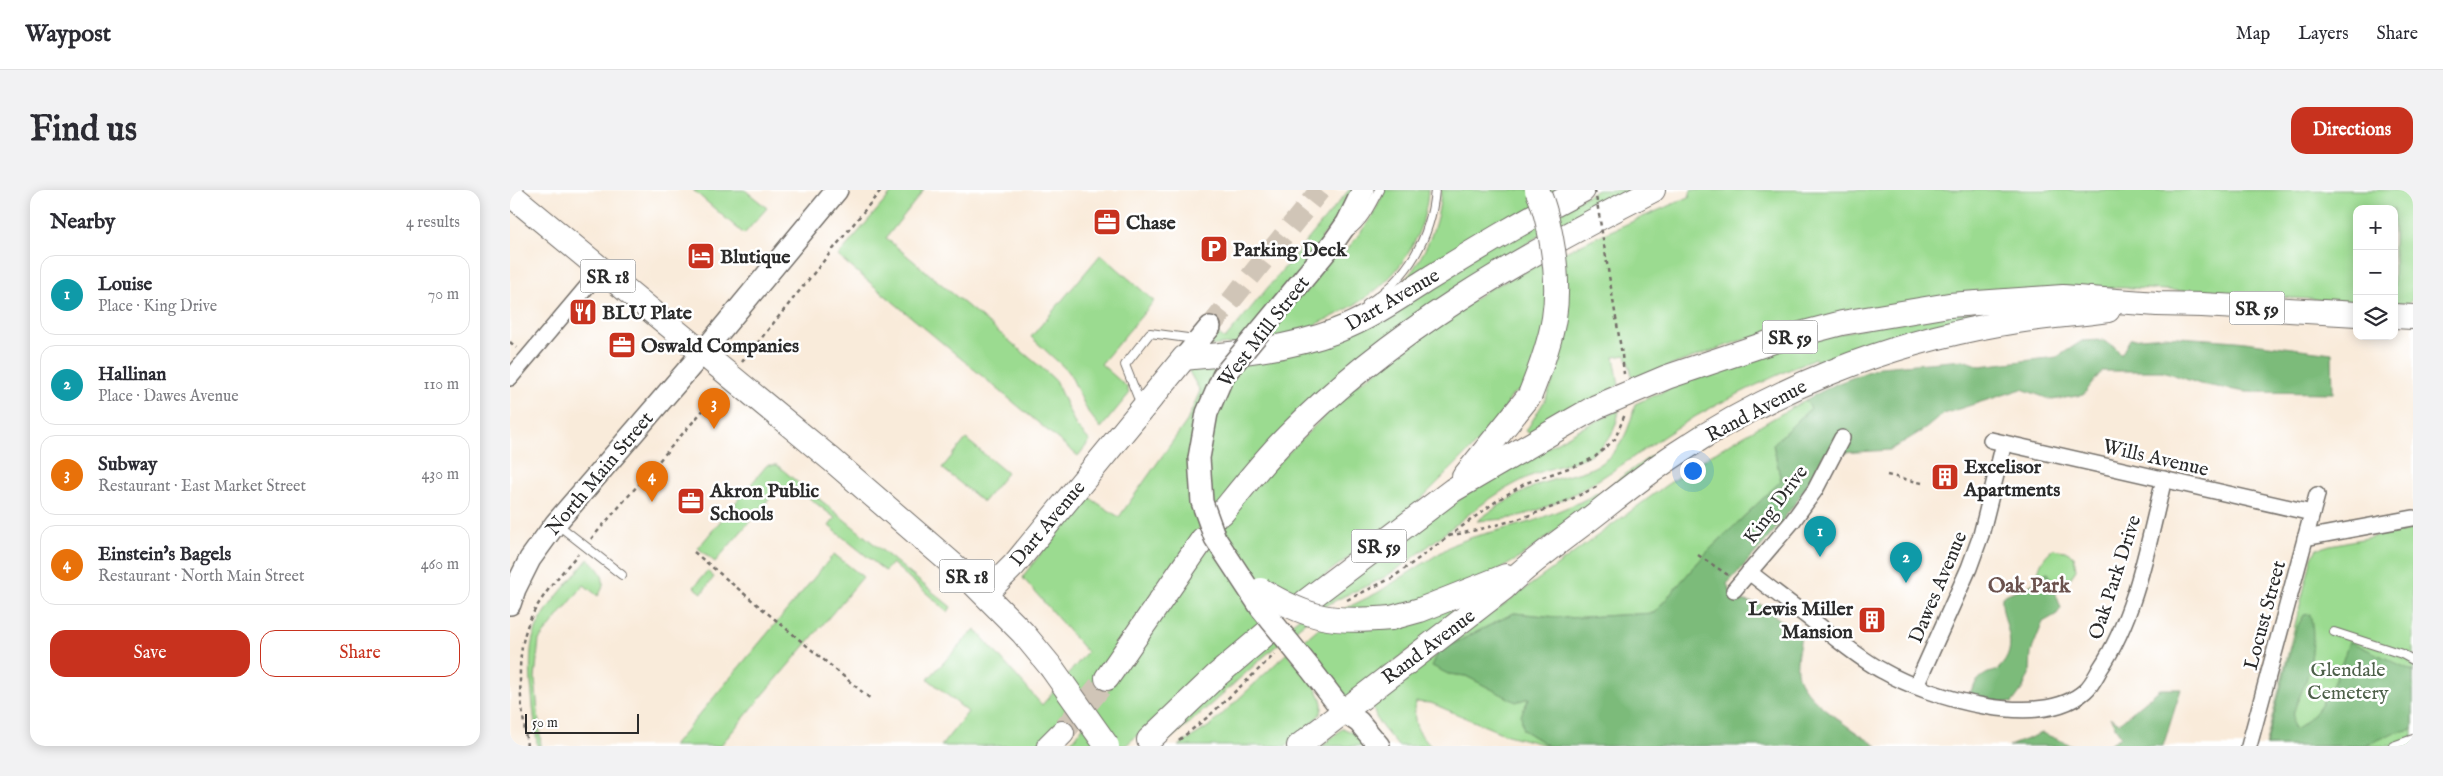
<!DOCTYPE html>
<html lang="en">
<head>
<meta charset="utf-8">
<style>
	body { margin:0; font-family:"IM FELL English",serif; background:#f2f2f3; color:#2b2b33 }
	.controls { position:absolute; right:15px; top:15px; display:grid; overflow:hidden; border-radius:10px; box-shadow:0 2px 12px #0003 }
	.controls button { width:45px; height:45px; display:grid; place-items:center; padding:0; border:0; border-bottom:1px solid #e1e1e2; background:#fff; color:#2b2b33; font:25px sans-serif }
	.scale { position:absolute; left:15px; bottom:12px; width:114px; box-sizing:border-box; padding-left:5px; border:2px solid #2b2b2b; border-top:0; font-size:14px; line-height:18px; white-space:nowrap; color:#2b2b2b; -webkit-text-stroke:4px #fff; paint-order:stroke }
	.you { position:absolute; left:1182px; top:280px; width:18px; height:18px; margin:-12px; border:4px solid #fff; border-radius:50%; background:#1a73e8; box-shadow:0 0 0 8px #1a73e833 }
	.badge { display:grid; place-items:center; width:32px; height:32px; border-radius:50%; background:#c8321e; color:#fff; font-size:16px; font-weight:700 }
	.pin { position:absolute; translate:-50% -41px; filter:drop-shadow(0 1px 2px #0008) }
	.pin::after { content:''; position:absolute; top:26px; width:18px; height:15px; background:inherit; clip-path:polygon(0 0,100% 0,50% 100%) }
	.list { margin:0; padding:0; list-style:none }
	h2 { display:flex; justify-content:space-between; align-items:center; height:65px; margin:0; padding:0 20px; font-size:21px }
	h2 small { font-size:16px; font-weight:400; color:#7c7c81 }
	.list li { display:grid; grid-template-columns:32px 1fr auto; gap:15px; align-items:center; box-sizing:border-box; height:80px; margin:0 10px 10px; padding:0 10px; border:1px solid #e1e1e2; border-radius:15px }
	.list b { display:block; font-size:19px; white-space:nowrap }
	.list p { margin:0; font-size:16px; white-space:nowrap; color:#7c7c81 }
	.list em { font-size:16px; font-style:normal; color:#7c7c81 }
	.actions { display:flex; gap:10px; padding:15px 20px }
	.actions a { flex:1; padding:11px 0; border:1px solid #c8321e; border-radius:15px; text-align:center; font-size:18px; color:#c8321e }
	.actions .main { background:#c8321e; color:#fff }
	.icon { flex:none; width:28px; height:28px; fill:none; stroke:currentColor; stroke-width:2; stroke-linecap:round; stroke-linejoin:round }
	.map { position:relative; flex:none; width:1903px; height:556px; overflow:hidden; border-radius:15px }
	header { display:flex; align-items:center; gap:30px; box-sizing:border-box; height:70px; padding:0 25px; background:#fff; border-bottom:1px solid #e1e1e2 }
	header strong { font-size:24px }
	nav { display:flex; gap:28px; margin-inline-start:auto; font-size:18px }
	.intro { display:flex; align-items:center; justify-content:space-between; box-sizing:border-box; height:120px; padding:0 30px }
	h1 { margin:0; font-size:35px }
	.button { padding:12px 22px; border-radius:15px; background:#c8321e; color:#fff; font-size:18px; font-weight:700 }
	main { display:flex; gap:30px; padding:0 30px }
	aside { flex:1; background:#fff; border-radius:15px; box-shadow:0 2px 12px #0003 }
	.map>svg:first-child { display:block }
</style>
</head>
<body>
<header>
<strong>Waypost</strong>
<nav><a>Map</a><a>Layers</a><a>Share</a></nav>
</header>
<div class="intro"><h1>Find us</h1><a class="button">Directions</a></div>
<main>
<aside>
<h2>Nearby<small>4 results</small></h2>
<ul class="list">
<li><span class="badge" style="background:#0f9aa8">1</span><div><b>Louise</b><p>Place · King Drive</p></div><em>70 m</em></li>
<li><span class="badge" style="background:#0f9aa8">2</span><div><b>Hallinan</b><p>Place · Dawes Avenue</p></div><em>110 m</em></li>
<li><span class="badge" style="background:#e8710a">3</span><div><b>Subway</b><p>Restaurant · East Market Street</p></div><em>430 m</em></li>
<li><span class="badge" style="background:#e8710a">4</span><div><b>Einstein's Bagels</b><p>Restaurant · North Main Street</p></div><em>460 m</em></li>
</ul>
<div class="actions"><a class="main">Save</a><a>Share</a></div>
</aside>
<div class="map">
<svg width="1903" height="556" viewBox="0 0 1903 556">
	<rect width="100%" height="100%" fill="#fff"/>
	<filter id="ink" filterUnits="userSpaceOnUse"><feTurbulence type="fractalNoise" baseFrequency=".02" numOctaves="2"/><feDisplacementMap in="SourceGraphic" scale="10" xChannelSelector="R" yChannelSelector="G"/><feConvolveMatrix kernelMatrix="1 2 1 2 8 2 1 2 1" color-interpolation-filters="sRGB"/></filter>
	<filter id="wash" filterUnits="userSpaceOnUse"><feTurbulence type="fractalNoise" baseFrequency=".0096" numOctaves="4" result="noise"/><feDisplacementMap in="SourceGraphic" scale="20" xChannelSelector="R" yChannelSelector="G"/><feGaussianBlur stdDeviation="1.12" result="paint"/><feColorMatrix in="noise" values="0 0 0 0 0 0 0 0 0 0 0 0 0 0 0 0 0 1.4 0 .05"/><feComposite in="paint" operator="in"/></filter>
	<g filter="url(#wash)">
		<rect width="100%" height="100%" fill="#f9ebda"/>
		<g fill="#9bdb90" stroke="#63835e">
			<polygon points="183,0 235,0 257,18 234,44"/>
			<polygon points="384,0 414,0 376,48 533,179 545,190 566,236 580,251 568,266 328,66"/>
			<path d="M 839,0 L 846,0 L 826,31 L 811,48 L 832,66 C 848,45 866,26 874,0 L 918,0 C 917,30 902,64 881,86 C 855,115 798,141 760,150 C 741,154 719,154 699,156 L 701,146 L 705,141 L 715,149 Z"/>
			<path d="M 931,0 L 1062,0 L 892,94 C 915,66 929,36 931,0 Z"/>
			<polygon points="1088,0 1120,0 1027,47 965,88 694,331 592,480 544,540 525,556 431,556 458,522 418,489 465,439 532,515 577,462 513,388 516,382 577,306 609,327 677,231 690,201 677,178 751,168"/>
			<polygon points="1181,0 1903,0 1903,109 1897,115 1884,114 1884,19 1847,19 1847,112 1624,98 1549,97 1235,149 1123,189 1116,165 1104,167 1109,195 1020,244 1016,241 1035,210 1046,184 1003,204 989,228 964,256 894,326 799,397 615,556 555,556 565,548 728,314 839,201 977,100 1082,49 1179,7"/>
			<polygon points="591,64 644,111 591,174 617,197 619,204 591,238 578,222 559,182 521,147"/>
			<path d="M 1528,116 L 1310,180 L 1305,168 C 1265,186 1226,204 1188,225 C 1127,260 1072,312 1001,328 C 991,330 978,330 967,331 C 987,316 1007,304 1030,294 C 1042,290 1052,287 1064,284 C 1103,275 1117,251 1125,214 C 1218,171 1318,142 1419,126 C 1455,121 1492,120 1528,116 Z"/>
			<path d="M 1295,210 L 1302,217 L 1263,254 L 1271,291 L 1197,362 L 1144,423 L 1057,428 L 1004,423 L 929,461 L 938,484 L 956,486 L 980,498 L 1020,508 L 1013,540 L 1039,556 L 994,544 L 921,513 L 906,512 C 902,533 907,542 921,556 L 888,556 C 877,542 862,530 863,511 L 1155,296 L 1202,264 Z"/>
			<path d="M 1109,220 C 1103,264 1072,269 1036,280 C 1021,285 1006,293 992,301 C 950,327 915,363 873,388 C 853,399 831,405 812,419 C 755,461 707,513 651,556 L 645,556 L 761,449 L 906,340 L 957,304 L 1070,239 Z"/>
			<polygon points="1189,236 1009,368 987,381 895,420 830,421 867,403 944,354 963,347 1024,331 1070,312 1095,299 1141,266"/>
			<polygon points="456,249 497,283 473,312 432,278"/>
			<polygon points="257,275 267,275 292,296 290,300 285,297 276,308 266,301 205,372 188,358"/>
			<polygon points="302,303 441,417 438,422 382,373 375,381 319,336 325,328 298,307"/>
			<polygon points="1903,339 1903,556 1755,556 1802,367 1807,359 1820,355"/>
			<path d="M 1543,359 L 1555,361 L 1564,366 L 1566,380 L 1555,396 L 1546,402 L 1544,393 L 1531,384 L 1527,389 C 1529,375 1532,368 1543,359 Z"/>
			<polygon points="324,364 353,387 210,556 163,556"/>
			<path d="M 78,369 C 91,380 99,391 88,406 L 74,395 L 29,450 L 25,488 L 31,556 L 27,556 C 25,527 16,475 23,448 C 32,418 59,393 78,369 Z"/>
			<polygon points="197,381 204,387 192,403 184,397"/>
			<polygon points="983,395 836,509 790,454 812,435"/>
			<path d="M 777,463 C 788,476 821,507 810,524 C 801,536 787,546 776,556 L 668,556 L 701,535 Z"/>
			<polygon points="833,538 847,545 856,556 812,556"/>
		</g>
		<g fill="#7cbb7a" stroke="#547352">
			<path d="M 1654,146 L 1727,151 L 1822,163 L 1823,203 L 1736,202 L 1690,194 L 1653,181 L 1592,181 L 1573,205 L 1542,210 L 1512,199 L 1433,224 L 1415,239 L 1380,260 L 1314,264 C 1288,317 1257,351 1217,394 L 1224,409 L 1250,414 L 1291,446 C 1289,458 1286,470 1287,481 C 1288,506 1347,543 1367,556 L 1039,556 L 1013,540 L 1011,525 L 1019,508 L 1006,512 L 956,486 L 938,484 L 922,476 L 929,461 L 1004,423 L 1057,428 L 1144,423 L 1197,362 L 1271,291 L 1263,254 L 1301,218 L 1295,210 L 1326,194 L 1370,177 L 1453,170 L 1470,176 L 1547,167 L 1572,151 L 1592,150 L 1606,158 L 1611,165 L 1620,149 Z"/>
			<path d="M 1538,382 L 1551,418 L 1547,424 L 1533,432 L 1521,462 L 1520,482 L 1513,498 L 1502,513 L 1471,509 L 1460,503 C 1465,493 1468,488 1478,483 C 1481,482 1486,482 1488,479 C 1513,456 1490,432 1492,407 C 1502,400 1513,400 1522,394 C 1529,389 1530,384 1538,382 Z"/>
			<path d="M 1800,424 C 1806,446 1802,469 1796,491 C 1792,504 1777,526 1785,540 C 1815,520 1829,485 1839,451 L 1903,481 L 1903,539 L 1883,543 L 1855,556 L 1756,556 L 1786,439 L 1794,425 Z"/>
			<polygon points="1650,499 1671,499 1653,556 1596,556 1611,547 1600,527 1609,533"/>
			<polygon points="1532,543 1564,556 1499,556"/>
		</g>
	</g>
	<g filter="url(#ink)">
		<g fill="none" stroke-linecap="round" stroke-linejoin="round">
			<polyline stroke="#d0c5b7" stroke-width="21" stroke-dasharray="21 11" stroke-linecap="butt" points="700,137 810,0"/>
			<polyline stroke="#d0c5b7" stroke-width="24" stroke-dasharray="24 12" stroke-linecap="butt" points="552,543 597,488"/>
			<defs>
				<g id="lane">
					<path d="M 840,41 C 854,31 861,15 869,0"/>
					<path d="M 857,114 C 898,88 921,48 925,0"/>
					<polyline points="631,215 615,175 640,143 685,149"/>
					<polyline points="47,334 112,385"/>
					<polyline points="1824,442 1892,464 1903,470"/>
					<polyline points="1883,556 1903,549"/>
				</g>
				<g id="street">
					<polyline points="0,188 91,80"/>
					<polyline points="1481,250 1802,323"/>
					<polyline points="1795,348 1903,328"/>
					<path d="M 1239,382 C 1266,403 1293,423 1320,444 C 1337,457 1354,471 1373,481 C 1420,508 1530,541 1575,501 C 1582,495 1586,486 1590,479 C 1627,423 1638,353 1654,289"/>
					<polyline points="1224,400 1282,332 1305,300 1332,248"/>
					<polyline points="1406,496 1459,378 1471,345 1494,253"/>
					<polyline points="1739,556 1807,305"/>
				</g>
				<g id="secondary">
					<polyline points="823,53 837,33 853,0"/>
					<polyline points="674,168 700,137"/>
					<polyline points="0,414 5,399 20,369 46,333 193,162 327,0"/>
					<polyline points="799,477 833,521 849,532 869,556"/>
				</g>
				<g id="primary">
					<polyline points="0,4 322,270 455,385 513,443 541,477"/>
					<polyline points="1884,126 1903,127"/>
					<polyline points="954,287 1020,205"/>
					<path d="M 712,323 C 733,297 754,270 778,246 C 881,140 1013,66 1143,0"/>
					<path d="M 475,404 L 504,375 L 674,168 C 724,164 779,159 826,141 C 858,129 887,109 915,91 C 967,59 1019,27 1073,0"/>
					<polyline points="795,412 943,300 1063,230 1086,217 1157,187 1264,151 1332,133 1439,115 1553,107 1647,114 1692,115 1847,124"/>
					<polyline points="881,428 910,420 996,386"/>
					<polyline points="597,488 693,349"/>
					<polyline points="639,550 706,486 759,441"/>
					<polyline points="539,556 552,543"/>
					<path d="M 789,556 L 994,398 C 1023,369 1058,346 1091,320 C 1115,301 1140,281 1166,264 C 1263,199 1375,154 1489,134 C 1525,127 1562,125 1598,120"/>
				</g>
			</defs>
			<use href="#lane" stroke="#736e68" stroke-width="10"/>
			<use href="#street" stroke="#736e68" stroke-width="18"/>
			<use href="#secondary" stroke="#736e68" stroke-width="24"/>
			<use href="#primary" stroke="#736e68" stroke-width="26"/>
			<g stroke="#736e68" stroke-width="2.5" stroke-dasharray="4 4" stroke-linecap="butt">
				<polyline points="0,152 7,158"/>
				<polyline points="1112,165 1114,184"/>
				<polyline points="232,172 371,0"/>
				<polyline points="1377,285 1412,293"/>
				<path d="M 939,346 C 996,334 1036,323 1088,296"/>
				<polyline points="81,349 209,202"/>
				<polyline points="184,362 362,510"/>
				<polyline points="1188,365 1218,385"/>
				<polyline points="837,410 882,388 988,310 1016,293 1073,273 1085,267 1105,249 1115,224"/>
				<polyline points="669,550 699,526 765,464"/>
				<path d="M 17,556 C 12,518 4,475 17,437 C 26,411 50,385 68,364"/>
			</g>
			<use href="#lane" stroke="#fff" stroke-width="8"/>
			<use href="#street" stroke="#fff" stroke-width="15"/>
			<use href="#secondary" stroke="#fff" stroke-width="21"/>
			<use href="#primary" stroke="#fff" stroke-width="24"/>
			<defs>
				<polyline id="secondary-bridge" points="799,477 751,418 705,348 692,312 689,268 697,223 713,186 823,53"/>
				<g id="primary-bridge">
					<path d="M 1020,205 C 1044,145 1053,112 1041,48 C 1038,32 1034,14 1027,0"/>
					<path d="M 751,400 C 800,430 824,433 881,428"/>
					<polyline points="541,477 597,556"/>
				</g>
			</defs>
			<use href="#secondary-bridge" stroke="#736e68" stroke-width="24" stroke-linecap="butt"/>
			<use href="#primary-bridge" stroke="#736e68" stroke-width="26" stroke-linecap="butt"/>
			<polyline stroke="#736e68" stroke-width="2.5" stroke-dasharray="4 4" stroke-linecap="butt" points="1085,0 1112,165"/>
			<use href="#secondary-bridge" stroke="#fff" stroke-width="21"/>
			<use href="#primary-bridge" stroke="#fff" stroke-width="24"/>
		</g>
	</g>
	<defs>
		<symbol id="office-square" viewBox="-11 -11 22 22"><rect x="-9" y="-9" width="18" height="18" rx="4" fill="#c8321e" stroke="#fff"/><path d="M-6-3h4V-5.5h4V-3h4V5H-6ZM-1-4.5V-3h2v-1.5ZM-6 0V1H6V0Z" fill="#fff"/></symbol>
		<symbol id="parking-square" viewBox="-11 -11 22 22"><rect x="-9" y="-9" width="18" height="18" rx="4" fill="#c8321e" stroke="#fff"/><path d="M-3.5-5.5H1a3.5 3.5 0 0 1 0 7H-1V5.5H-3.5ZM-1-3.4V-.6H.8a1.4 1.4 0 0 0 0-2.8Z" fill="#fff"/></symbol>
		<symbol id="hotel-square" viewBox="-11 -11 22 22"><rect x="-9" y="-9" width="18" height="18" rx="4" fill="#c8321e" stroke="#fff"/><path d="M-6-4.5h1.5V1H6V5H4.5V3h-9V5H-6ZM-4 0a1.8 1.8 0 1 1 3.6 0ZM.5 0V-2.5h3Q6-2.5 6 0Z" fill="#fff"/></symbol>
		<symbol id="restaurant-square" viewBox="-11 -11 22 22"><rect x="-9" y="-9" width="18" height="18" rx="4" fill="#c8321e" stroke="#fff"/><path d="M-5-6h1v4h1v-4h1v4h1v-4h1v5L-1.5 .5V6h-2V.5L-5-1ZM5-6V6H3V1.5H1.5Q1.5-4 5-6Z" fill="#fff"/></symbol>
		<symbol id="building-square" viewBox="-11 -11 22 22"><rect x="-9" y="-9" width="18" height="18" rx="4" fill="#c8321e" stroke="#fff"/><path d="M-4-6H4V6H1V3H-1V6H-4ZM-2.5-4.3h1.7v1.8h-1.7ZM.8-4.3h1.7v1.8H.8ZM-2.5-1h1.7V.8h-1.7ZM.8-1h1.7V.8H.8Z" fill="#fff"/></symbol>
	</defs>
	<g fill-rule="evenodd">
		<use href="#office-square" x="581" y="16" width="32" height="32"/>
		<use href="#parking-square" x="688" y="43" width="32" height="32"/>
		<use href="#hotel-square" x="175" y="50" width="32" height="32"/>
		<use href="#restaurant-square" x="57" y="106" width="32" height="32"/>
		<use href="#office-square" x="96" y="139" width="32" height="32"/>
		<use href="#building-square" x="1419" y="271" width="32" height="32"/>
		<use href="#office-square" x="165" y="295" width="32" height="32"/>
		<use href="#building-square" x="1346" y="414" width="32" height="32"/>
	</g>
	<g text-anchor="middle" stroke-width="5" stroke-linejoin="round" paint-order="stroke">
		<g fill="#fff" stroke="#6b6b6b" stroke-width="1">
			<rect x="70.5" y="69.5" width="55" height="33" rx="4"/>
			<rect x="1719.5" y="101.5" width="55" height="33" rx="4"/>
			<rect x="1252.5" y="130.5" width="55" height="33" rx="4"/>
			<rect x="841.5" y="339.5" width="55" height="33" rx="4"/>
			<rect x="429.5" y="369.5" width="55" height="33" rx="4"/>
		</g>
		<g font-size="19" font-weight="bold" fill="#2b2b2b">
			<text x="98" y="93">SR 18</text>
			<text x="1747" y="125">SR 59</text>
			<text x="1280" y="154">SR 59</text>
			<text x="869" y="363">SR 59</text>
			<text x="457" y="393">SR 18</text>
		</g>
		<g font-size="20" font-weight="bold" fill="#2b2b2b" stroke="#fff" text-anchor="start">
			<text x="616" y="39">Chase</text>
			<text x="723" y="66">Parking Deck</text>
			<text x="210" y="73">Blutique</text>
			<text x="92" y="129">BLU Plate</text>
			<text x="131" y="162">Oswald Companies</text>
			<text x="1454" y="283">Excelisor<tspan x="1454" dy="23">Apartments</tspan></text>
			<text x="200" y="307">Akron Public<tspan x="200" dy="23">Schools</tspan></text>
			<text x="1343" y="425" text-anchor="end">Lewis Miller<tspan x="1343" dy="23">Mansion</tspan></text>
		</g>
		<g font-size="20" fill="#2b2b2b" stroke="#fff">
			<text transform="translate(882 109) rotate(-30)" y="7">Dart Avenue</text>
			<text transform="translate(753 141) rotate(-52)" y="7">West Mill Street</text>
			<text transform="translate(1246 220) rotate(-28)" y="7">Rand Avenue</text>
			<text transform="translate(1646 267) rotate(13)" y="7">Wills Avenue</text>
			<text transform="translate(89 283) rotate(-50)" y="7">North Main Street</text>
			<text transform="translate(1265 314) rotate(-53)" y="7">King Drive</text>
			<text transform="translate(537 333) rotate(-50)" y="7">Dart Avenue</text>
			<text transform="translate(1604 387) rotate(-72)" y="7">Oak Park Drive</text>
			<text transform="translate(1427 397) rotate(-67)" y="7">Dawes Avenue</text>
			<text transform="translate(1754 425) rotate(-75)" y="7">Locust Street</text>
			<text transform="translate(918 456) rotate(-37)" y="7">Rand Avenue</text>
		</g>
		<g font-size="20" fill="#4d6049" stroke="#fff">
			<text x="1838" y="486">Glendale<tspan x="1838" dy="23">Cemetery</tspan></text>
		</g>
		<g font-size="21" font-weight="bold" fill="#6b524e" stroke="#fff">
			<text x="1519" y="402">Oak Park</text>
		</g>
	</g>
</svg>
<div class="controls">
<button>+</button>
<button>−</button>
<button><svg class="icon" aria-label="layers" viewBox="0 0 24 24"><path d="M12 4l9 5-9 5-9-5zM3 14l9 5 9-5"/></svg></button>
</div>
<div class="scale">50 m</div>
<div class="you"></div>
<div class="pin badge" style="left:1310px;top:367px;background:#0f9aa8">1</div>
<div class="pin badge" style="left:1396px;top:393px;background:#0f9aa8">2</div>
<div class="pin badge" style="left:204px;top:239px;background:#e8710a">3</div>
<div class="pin badge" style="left:142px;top:312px;background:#e8710a">4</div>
</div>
</main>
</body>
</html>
